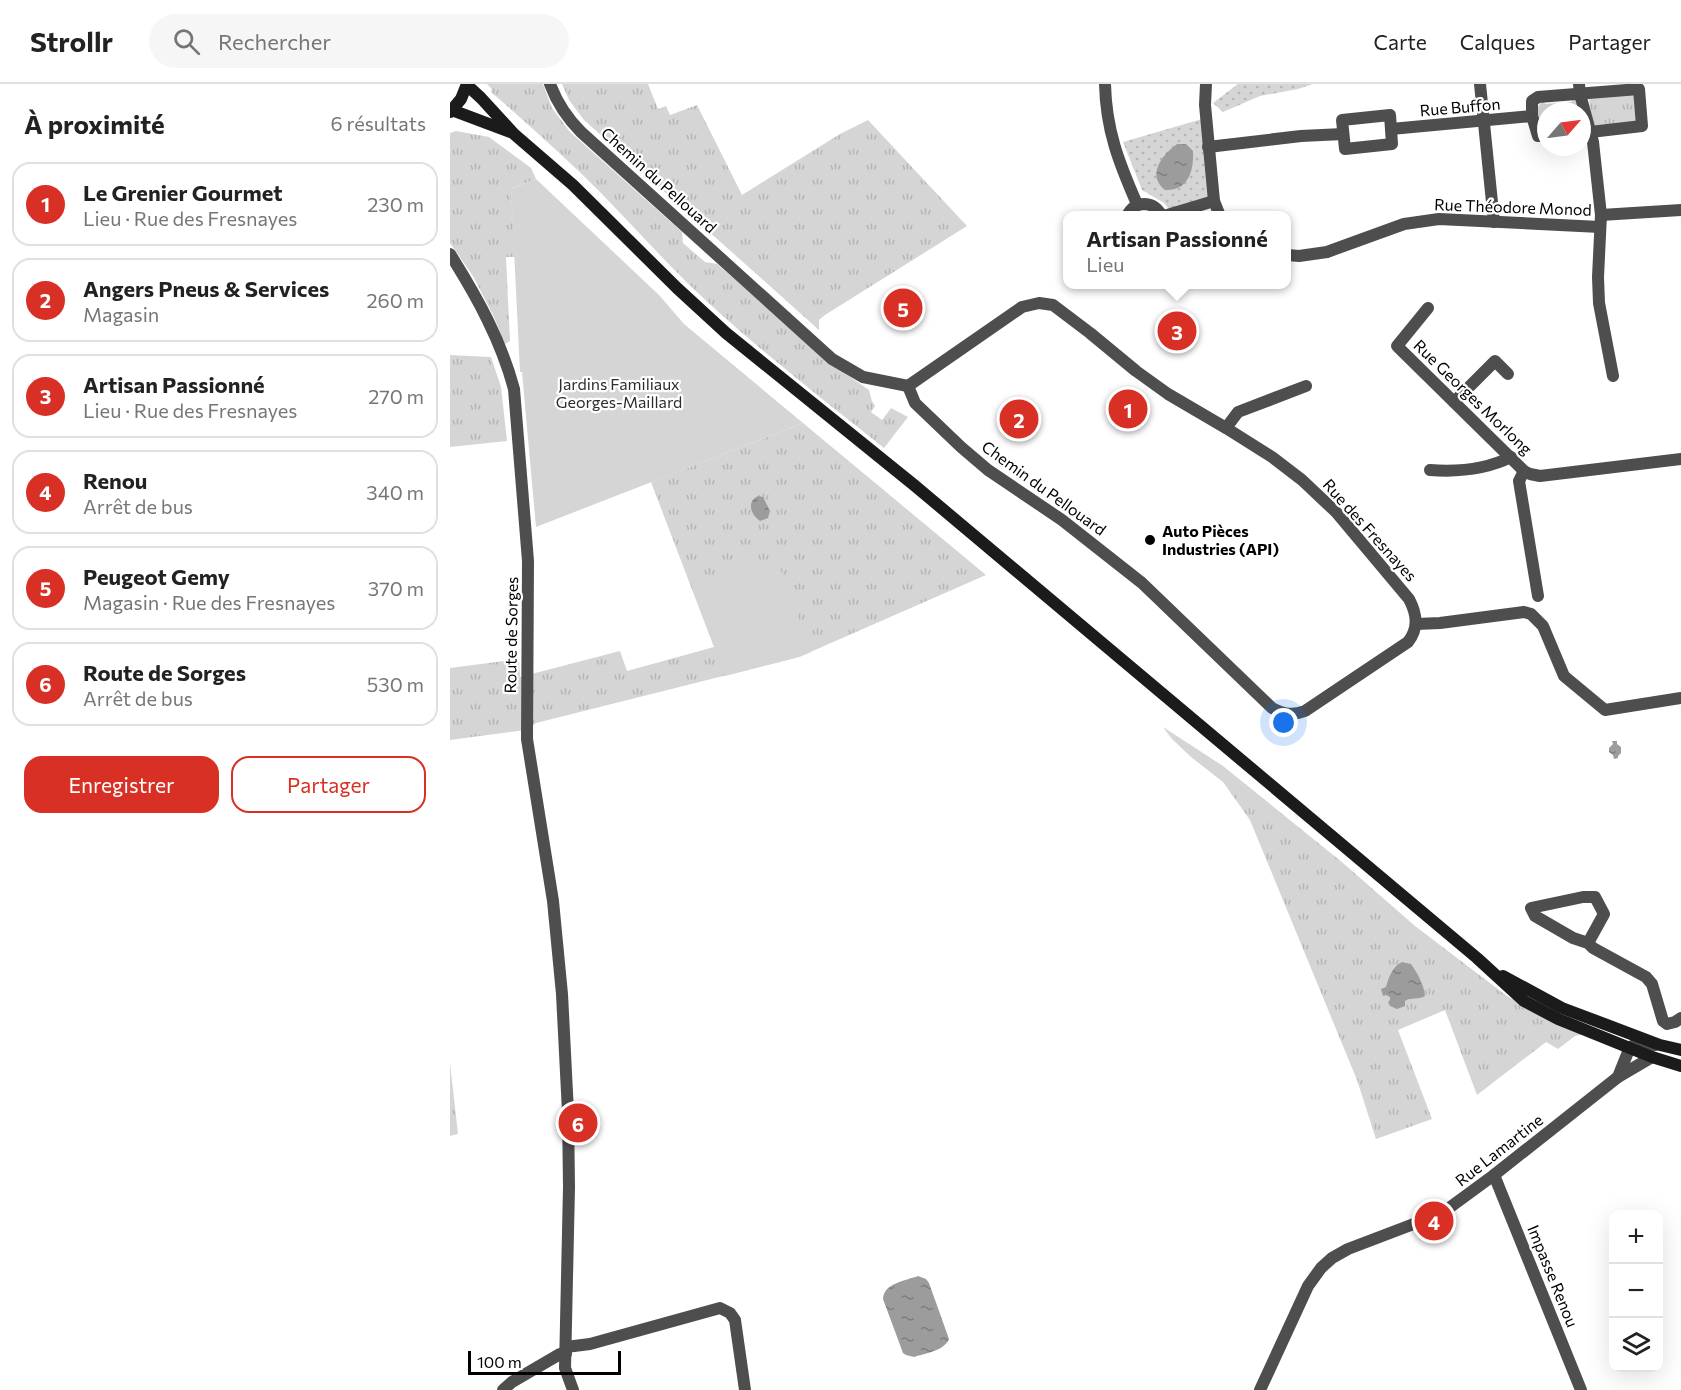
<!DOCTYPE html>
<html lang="fr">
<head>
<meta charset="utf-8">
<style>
	body { margin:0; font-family:Commissioner,sans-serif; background:#f6f6f6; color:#222 }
	.controls { position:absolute; right:18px; bottom:18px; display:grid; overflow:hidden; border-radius:12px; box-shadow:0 6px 24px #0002 }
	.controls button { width:54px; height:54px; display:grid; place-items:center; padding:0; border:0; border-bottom:2px solid #e0e0e0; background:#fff; color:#222; font:30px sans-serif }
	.compass { position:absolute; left:1087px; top:18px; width:54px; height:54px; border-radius:50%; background:#fff; box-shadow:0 6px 24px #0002; rotate:62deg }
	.scale { position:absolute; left:18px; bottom:15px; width:153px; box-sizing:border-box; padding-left:6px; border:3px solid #000; border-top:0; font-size:16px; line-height:21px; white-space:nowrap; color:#000; -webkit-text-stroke:4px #fff; paint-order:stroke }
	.you { position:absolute; left:834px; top:639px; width:21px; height:21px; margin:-15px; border:4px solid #fff; border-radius:50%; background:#1a73e8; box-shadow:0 0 0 9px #1a73e833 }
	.badge { display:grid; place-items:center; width:39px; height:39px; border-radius:50%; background:#d93025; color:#fff; font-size:20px; font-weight:700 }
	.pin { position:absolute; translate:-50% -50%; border:3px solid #fff; box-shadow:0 2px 6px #0006 }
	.popup { position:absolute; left:613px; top:127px; width:228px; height:78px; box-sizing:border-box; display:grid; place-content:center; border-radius:12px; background:#fff; filter:drop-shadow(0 2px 4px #0005); font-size:20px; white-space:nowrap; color:#767676 }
	.popup b { font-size:22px; color:#222 }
	.popup::after { content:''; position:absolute; left:50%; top:100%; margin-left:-12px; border:12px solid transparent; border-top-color:#fff }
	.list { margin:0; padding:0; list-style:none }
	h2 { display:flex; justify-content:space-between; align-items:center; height:78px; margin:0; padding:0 24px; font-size:26px }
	h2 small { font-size:20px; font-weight:400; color:#767676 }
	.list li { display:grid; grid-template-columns:39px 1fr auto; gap:18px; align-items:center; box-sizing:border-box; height:84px; margin:0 12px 12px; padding:0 12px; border:2px solid #e0e0e0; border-radius:18px }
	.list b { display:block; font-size:22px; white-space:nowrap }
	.list p { margin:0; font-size:20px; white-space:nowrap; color:#767676 }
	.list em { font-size:20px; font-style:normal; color:#767676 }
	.actions { display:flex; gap:12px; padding:18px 24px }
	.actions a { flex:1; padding:14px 0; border:2px solid #d93025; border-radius:18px; text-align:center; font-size:21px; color:#d93025 }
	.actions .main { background:#d93025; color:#fff }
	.icon { flex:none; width:33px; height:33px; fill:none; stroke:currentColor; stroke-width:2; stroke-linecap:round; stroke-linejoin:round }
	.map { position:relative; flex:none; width:1231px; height:1306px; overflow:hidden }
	header { display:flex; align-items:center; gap:36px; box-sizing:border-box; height:84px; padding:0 30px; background:#fff; border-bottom:2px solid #e0e0e0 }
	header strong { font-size:28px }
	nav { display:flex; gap:33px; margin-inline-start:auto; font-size:21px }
	.search { width:420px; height:54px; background:#f6f6f6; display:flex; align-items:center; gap:15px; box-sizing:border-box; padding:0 21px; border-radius:33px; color:#767676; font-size:22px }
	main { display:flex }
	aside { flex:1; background:#fff }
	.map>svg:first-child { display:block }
</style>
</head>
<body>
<header>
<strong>Strollr</strong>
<div class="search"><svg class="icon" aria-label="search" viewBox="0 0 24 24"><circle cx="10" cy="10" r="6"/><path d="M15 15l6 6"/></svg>Rechercher</div>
<nav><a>Carte</a><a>Calques</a><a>Partager</a></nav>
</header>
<main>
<aside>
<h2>À proximité<small>6 résultats</small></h2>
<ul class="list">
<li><span class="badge">1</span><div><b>Le Grenier Gourmet</b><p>Lieu · Rue des Fresnayes</p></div><em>230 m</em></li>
<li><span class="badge">2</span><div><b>Angers Pneus &amp; Services</b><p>Magasin</p></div><em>260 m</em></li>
<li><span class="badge">3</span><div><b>Artisan Passionné</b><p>Lieu · Rue des Fresnayes</p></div><em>270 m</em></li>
<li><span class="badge">4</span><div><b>Renou</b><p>Arrêt de bus</p></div><em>340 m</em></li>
<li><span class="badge">5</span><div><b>Peugeot Gemy</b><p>Magasin · Rue des Fresnayes</p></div><em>370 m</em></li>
<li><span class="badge">6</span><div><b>Route de Sorges</b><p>Arrêt de bus</p></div><em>530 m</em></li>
</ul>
<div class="actions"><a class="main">Enregistrer</a><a>Partager</a></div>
</aside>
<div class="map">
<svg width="1231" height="1306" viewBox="0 0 1231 1306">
	<defs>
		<pattern id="grass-tufts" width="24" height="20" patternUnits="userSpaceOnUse" patternTransform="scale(1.5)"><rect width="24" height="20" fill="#d5d5d5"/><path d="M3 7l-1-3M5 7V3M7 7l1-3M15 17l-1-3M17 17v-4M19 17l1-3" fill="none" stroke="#b5b5b5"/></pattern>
		<pattern id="park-dots" width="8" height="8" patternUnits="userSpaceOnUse" patternTransform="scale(1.5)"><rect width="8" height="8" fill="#d5d5d5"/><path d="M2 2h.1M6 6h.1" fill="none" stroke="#b5b5b5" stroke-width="1.8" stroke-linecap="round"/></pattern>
		<pattern id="water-ripples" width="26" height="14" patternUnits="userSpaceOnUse" patternTransform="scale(1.5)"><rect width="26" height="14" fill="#9c9c9c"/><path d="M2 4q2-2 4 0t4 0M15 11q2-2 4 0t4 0" fill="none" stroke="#7d7d7d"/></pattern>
	</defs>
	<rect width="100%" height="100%" fill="#fff"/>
	<g fill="url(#grass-tufts)">
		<path d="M 37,0 L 93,0 L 102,24 L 120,48 L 232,148 L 233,159 L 255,178 L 267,180 L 390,286 L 419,306 L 422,317 L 425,322 L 421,328 L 432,336 L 441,324 L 458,333 L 434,364 C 376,318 318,273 264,224 C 224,188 189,148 152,110 C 116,74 79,41 41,8 L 42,5 Z"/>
		<polygon points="112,0 198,0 208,25 216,22 220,31 247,21 292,111 390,50 418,36 517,142 375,231 369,236 369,246 134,36 119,16"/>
		<polygon points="1184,8 1187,39 1181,38 1145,43 1143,40 1139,16 1142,12"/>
		<path d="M 1122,14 L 1126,15 L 1130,27 L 1096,27 L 1096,50 L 1092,48 C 1088,38 1083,23 1094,16 L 1095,20 L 1122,18 Z"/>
		<polygon points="6,47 39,53 81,84 86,95 61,105 65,173 56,173 60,257 55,260 43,231 23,192 0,159 0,49"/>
		<polygon points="0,271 41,273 51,303 57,357 0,363"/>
		<polygon points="353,339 536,491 349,573 86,639 76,646 0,656 0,584 69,575 70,593 170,567 177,587 264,563 201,398"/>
		<polygon points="713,643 773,682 893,779 965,842 1057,912 1104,939 1133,950 1125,952 1108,965 1096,958 1027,1011 995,926 948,946 982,1035 926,1055 907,996 800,736 773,698 741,673 722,655"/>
		<polygon points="0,979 8,1050 0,1052"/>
	</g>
	<g fill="url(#park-dots)">
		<polygon points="788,0 863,0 848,5 810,12 773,28 763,19"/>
		<polygon points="752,35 760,111 755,116 720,126 714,119 692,106 673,58"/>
	</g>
	<g fill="#d5d5d5">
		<polygon points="86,95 209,211 234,240 353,339 86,443 72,288 70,288 61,105"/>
		<polygon points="326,473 361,568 349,573 275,592 241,500"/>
	</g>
	<g fill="url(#water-ripples)">
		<path d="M 727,60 L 736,60 L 743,67 C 744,87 738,107 715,106 C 696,91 712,71 727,60 Z"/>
		<path d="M 308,412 L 313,413 L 320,427 L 318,434 L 310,437 C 301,431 296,418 308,412 Z"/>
		<polygon points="1162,657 1167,657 1167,660 1171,663 1171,669 1168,672 1168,674 1164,675 1163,671 1159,668 1159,664 1163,660"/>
		<path d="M 952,878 L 961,880 C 968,890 974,901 975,912 C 968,916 961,913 955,917 L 955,922 L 947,925 L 940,922 L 938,918 L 940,916 L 940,913 L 936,911 L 933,912 L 931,905 L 936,903 C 939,893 942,883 952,878 Z"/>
		<path d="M 468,1192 L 476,1195 L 479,1199 L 499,1255 C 494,1267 476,1269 464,1273 L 456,1271 L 453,1269 L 433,1215 C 434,1199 455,1197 468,1192 Z"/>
	</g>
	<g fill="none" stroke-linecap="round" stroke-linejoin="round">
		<g stroke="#4e4e4e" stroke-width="12">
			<path d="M 100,0 C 107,19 117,34 131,48 L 382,275 L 413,293 L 458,302"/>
			<path d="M 655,0 C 656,46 669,79 687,120"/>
			<polyline points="756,0 755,21 764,117 770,132"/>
			<polyline points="1030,0 1044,138"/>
			<polyline points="1129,0 1130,10 1143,58 1151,131 1148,193 1149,219 1163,292"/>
			<polygon points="940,31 942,60 895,65 892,36"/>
			<polyline points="941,45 1082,32"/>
			<polyline points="1096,52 1088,52 1082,32 1082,17 1088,13 1189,5 1192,42 1132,49"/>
			<polyline points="758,63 851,52 893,50"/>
			<polyline points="1151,131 1231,126"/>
			<path d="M 677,132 C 685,116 703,116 712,132"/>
			<polyline points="714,132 764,117"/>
			<path d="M 0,170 C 27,213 51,256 64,305 L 78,477 L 77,655 L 103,817 L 112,910 L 118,1028 L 119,1103 L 115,1284 L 123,1306"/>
			<polyline points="837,171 849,172 877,168 954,140 989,135 1150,143"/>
			<path d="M 589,219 L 603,221 L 640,249 L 686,287 L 718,310 L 776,344 L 822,373 L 852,396 L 886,428 L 959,515 C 967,530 969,544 958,558 L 855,627 C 842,632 834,630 822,624 L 692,499 L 612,436 L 538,386 L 511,363 L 465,319 L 458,302 L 572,223 Z"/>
			<polyline points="978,224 947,262 1074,387 1080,390 1090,392 1231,375"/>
			<polyline points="1004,318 1045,277 1058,290"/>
			<polyline points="776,344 788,328 856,302"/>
			<path d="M 980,386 C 1007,388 1037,385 1061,373"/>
			<polyline points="1074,387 1069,397 1088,512"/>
			<polyline points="966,540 990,539 1074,528 1081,530 1093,542 1114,592 1155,626 1231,614"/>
			<polyline points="1138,859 1154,830 1145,813 1133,813 1081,824 1085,832 1123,854 1138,859 1143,864 1196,893 1202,900 1213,937 1217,940 1225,938 1231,934"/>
			<polyline points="1168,993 1180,963 1186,960 1205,961"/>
			<polyline points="1044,1091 1131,1306"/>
			<polyline points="116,1263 140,1260 270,1224 280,1229 285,1236 295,1306"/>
			<polyline points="53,1306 62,1298 110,1270 116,1270"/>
			<polyline points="810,1306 858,1202 871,1184 882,1174 898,1165 982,1133 999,1124 1044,1091 1168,993 1202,973"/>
		</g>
		<g stroke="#1b1b1b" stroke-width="12">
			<polyline points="17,1 31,14 64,50 123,101 227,204 276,249 464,401 1027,874 1074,917 1108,935 1202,973 1231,982"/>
			<polyline points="2,26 60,48"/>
			<polyline points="0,28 11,15 17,0"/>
			<polyline points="1053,892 1112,924 1210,961 1231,966"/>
		</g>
	</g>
	<circle fill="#000" stroke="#fff" stroke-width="2" cx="700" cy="456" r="6"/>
	<g text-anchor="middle" stroke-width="4.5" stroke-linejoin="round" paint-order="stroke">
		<g font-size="16" fill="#000" stroke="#fff">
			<text transform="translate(1010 23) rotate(-5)" y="6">Rue Buffon</text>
			<text transform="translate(209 96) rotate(42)" y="6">Chemin du Pellouard</text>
			<text transform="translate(1063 123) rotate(2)" y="6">Rue Théodore Monod</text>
			<text transform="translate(1023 313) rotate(44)" y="6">Rue Georges Morlong</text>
			<text transform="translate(594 404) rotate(36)" y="6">Chemin du Pellouard</text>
			<text transform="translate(920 446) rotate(48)" y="6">Rue des Fresnayes</text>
			<text transform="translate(61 551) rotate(-89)" y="6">Route de Sorges</text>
			<text transform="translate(1049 1066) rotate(-38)" y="6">Rue Lamartine</text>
			<text transform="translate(1103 1192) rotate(68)" y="6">Impasse Renou</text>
		</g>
		<g font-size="16" fill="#2c2c2c" stroke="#fff">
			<text x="169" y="306">Jardins Familiaux<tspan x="169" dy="18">Georges-Maillard</tspan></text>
		</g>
		<g font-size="16" font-weight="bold" fill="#000" stroke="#fff" text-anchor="start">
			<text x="712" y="453">Auto Pièces<tspan x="712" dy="18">Industries (API)</tspan></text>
		</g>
	</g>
</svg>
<div class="controls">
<button>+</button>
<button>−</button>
<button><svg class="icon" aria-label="layers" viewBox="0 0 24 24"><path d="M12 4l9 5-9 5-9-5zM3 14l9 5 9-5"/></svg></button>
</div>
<svg class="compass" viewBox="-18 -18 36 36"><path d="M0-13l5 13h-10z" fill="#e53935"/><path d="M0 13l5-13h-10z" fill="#767676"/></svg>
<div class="scale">100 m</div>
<div class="you"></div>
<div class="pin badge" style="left:678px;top:325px">1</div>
<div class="pin badge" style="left:569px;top:335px">2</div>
<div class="pin badge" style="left:727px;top:247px">3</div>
<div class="popup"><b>Artisan Passionné</b>Lieu</div>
<div class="pin badge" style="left:984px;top:1137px">4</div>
<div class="pin badge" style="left:453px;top:224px">5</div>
<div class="pin badge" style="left:128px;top:1039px">6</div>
</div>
</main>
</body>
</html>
